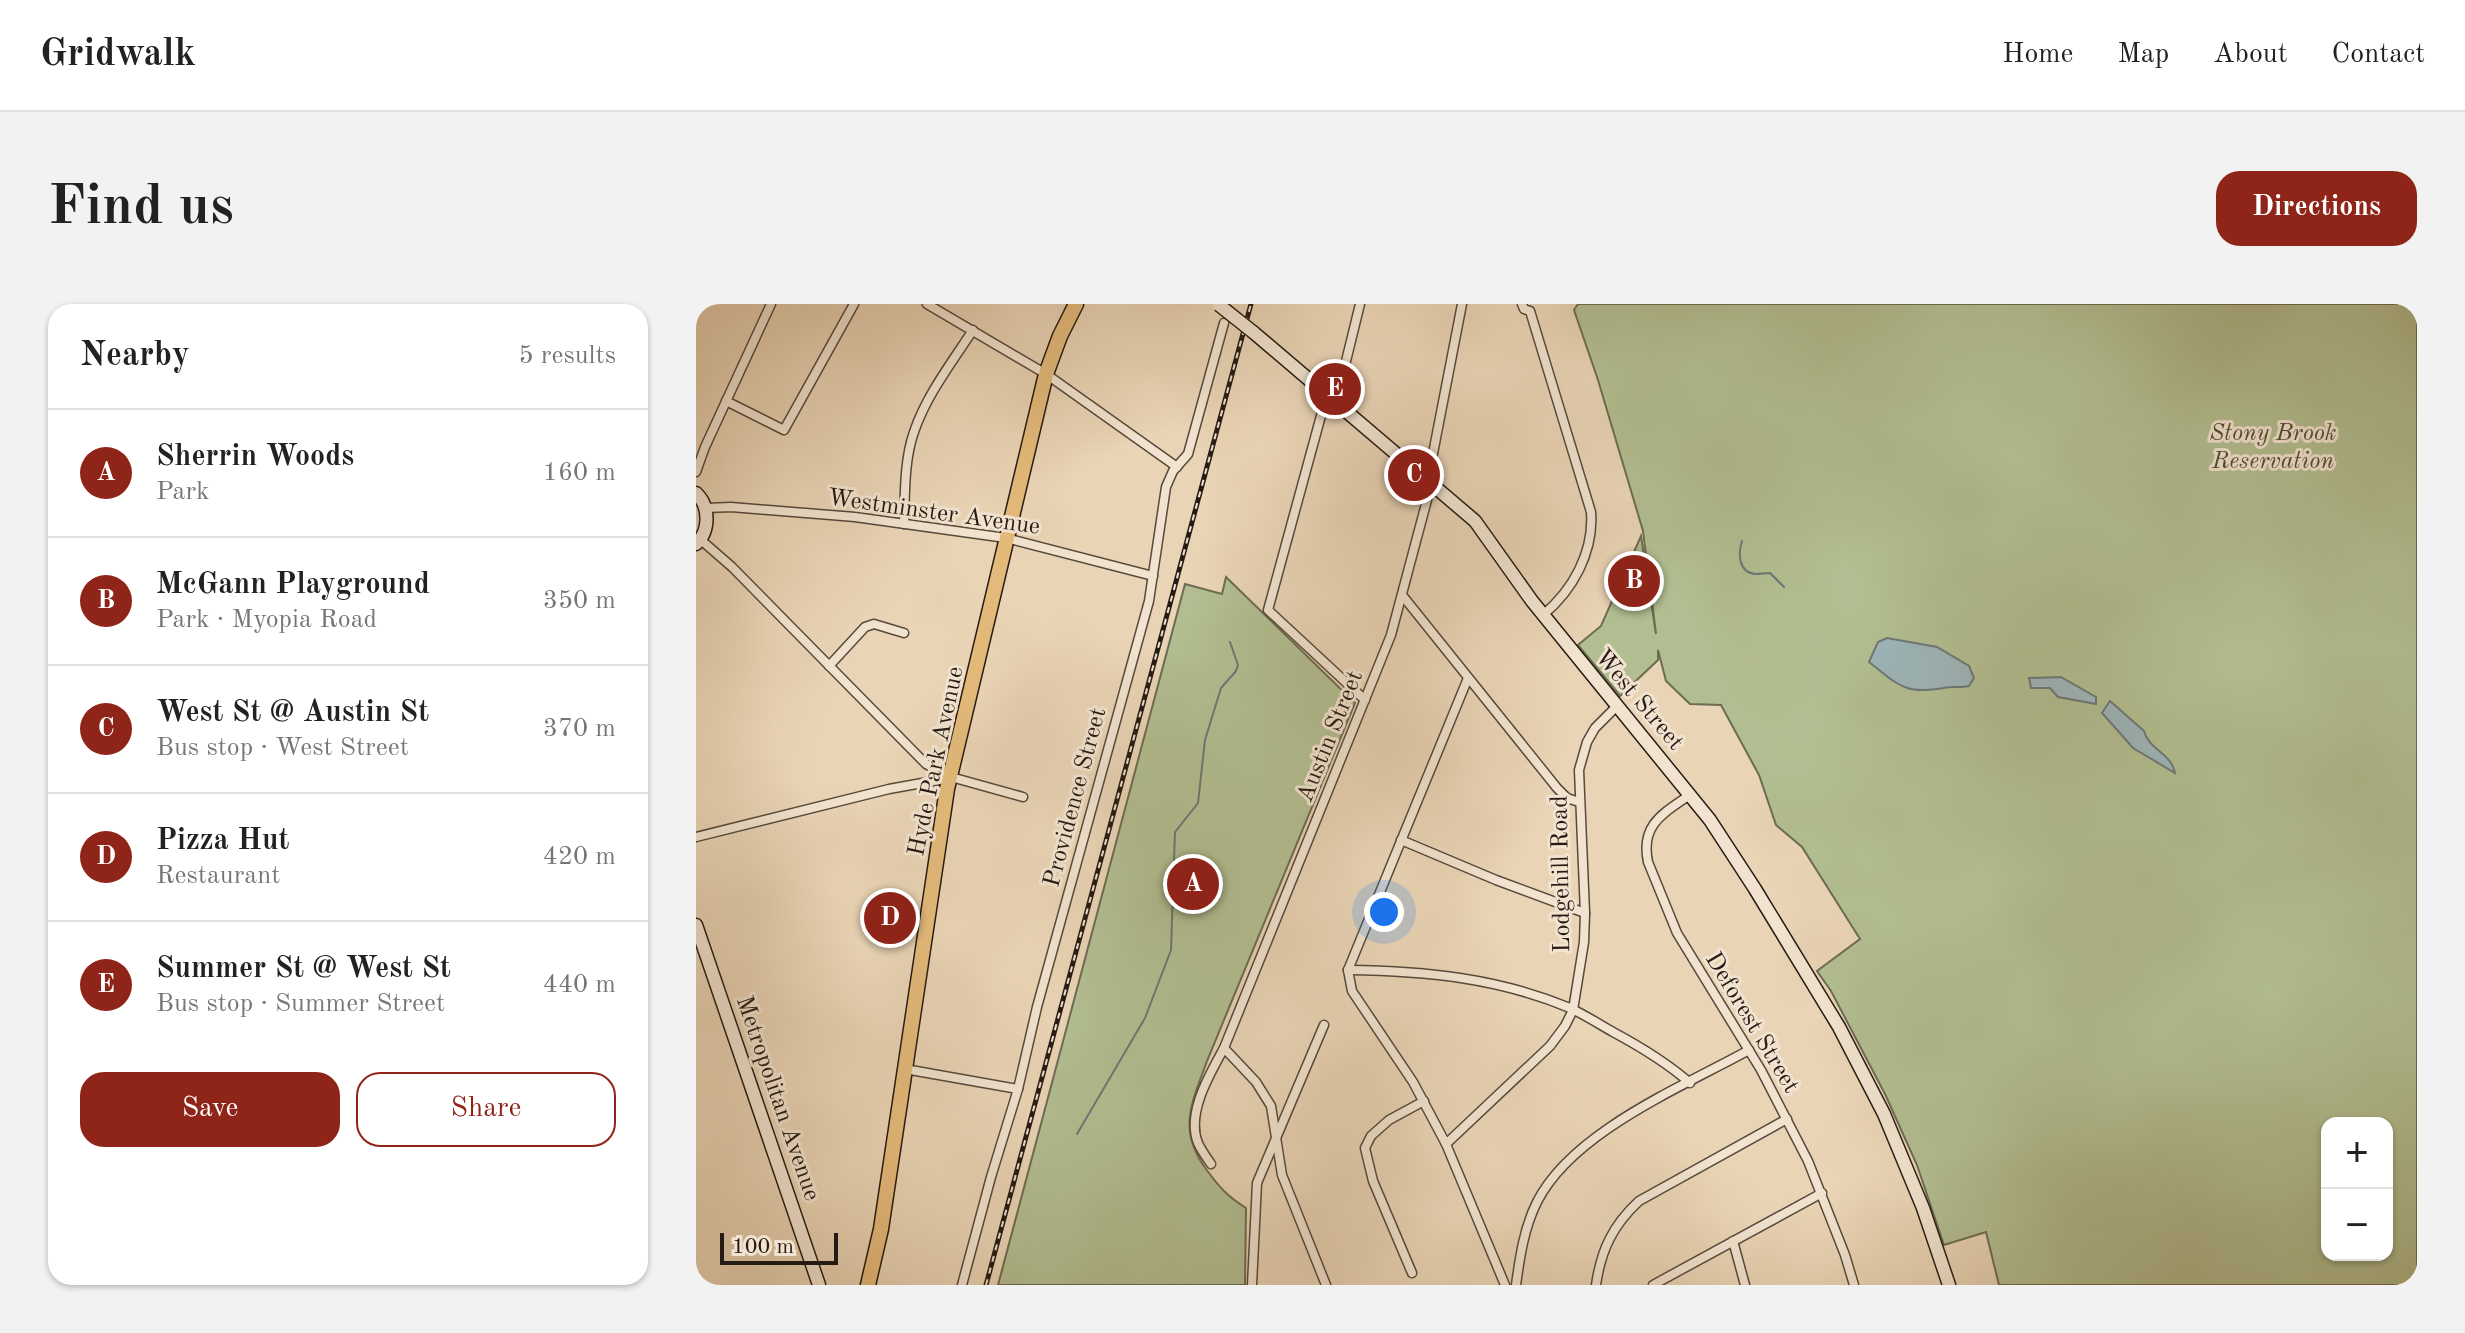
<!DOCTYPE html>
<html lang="en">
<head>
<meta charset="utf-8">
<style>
	body { margin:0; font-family:"Old Standard TT",serif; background:#f2f2f2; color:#222 }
	.controls { position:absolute; right:24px; bottom:24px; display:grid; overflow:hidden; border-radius:16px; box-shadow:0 2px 6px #0004 }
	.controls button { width:72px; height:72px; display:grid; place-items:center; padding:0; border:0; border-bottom:2px solid #e0e0e0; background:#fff; color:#222; font:40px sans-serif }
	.scale { position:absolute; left:24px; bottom:20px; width:118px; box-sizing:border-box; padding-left:8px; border:4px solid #261b14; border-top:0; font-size:22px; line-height:28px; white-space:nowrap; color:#261b14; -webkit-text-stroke:6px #f1e3cf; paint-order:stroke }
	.you { position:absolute; left:688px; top:608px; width:28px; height:28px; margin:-20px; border:6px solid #fff; border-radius:50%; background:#1a73e8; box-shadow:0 0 0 12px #1a73e833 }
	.badge { display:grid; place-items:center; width:52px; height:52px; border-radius:50%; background:#8f2418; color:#fff; font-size:26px; font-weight:700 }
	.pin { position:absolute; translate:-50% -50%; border:4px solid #fff; box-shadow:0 2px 8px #0006 }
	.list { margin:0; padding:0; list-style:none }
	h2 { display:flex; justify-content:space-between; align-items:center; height:104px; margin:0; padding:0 32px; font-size:34px }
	h2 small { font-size:26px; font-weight:400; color:#767676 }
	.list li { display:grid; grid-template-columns:52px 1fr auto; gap:24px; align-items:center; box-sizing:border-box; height:128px; padding:0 32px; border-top:2px solid #e0e0e0 }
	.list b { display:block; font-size:30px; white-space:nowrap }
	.list p { margin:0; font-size:26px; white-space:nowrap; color:#767676 }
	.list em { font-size:26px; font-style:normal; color:#767676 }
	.actions { display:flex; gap:16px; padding:24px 32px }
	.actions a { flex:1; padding:18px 0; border:2px solid #8f2418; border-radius:24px; text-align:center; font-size:28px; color:#8f2418 }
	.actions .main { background:#8f2418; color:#fff }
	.map { position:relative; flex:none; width:1721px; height:981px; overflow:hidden; border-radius:24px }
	header { display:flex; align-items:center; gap:48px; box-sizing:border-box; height:112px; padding:0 40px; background:#fff; border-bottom:2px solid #e0e0e0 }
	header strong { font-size:38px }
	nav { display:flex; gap:44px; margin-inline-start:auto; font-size:28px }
	.intro { display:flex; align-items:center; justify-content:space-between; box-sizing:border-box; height:192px; padding:0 48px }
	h1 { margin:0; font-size:56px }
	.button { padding:20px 36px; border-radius:24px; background:#8f2418; color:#fff; font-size:28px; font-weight:700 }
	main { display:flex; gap:48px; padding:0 48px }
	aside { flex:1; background:#fff; border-radius:24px; box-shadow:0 2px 6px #0004 }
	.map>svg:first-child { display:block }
</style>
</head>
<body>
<header>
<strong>Gridwalk</strong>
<nav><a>Home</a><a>Map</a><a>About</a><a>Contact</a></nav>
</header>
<div class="intro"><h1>Find us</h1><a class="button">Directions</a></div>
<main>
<aside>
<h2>Nearby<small>5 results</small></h2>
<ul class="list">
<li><span class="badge">A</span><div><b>Sherrin Woods</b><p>Park</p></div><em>160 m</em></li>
<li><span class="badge">B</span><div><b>McGann Playground</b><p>Park · Myopia Road</p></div><em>350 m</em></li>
<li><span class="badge">C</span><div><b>West St @ Austin St</b><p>Bus stop · West Street</p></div><em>370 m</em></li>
<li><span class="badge">D</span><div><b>Pizza Hut</b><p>Restaurant</p></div><em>420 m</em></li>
<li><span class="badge">E</span><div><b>Summer St @ West St</b><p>Bus stop · Summer Street</p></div><em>440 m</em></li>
</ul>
<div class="actions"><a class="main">Save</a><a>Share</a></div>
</aside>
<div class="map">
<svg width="1721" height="981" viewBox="0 0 1721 981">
	<rect width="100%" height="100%" fill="#e9d4b5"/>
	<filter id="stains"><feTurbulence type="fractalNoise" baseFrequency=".0025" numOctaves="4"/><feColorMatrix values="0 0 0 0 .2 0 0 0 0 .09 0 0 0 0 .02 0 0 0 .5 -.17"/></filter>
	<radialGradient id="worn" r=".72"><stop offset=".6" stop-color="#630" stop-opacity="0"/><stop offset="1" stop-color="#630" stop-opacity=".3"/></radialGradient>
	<g fill="#b2be91" stroke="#6c6c52" stroke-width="2" fill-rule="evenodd">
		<path d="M 882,0 L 1721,0 L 1721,981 L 1303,981 L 1290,928 L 1248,941 L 1221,861 L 1189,790 L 1135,687 L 1121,667 L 1164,635 L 1106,543 L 1080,521 L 1063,471 L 1025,401 L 994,400 L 970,377 L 962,346 L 962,356 L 924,392 L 882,341 L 905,322 L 945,232 L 960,330 L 947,227 L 902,76 L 878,6 ZM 1631,819 L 1691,819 L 1691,951 L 1631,951 Z"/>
		<path d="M 530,273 L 659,399 L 511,757 C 496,799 481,825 510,865 C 523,883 531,892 550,904 L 549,981 L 302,981 L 489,280 L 526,290 Z"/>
	</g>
	<g fill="#9db5b9" stroke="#6d7777" stroke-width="2">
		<path d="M 1191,334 L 1241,343 L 1273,362 L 1278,374 L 1273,382 C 1265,384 1256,382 1248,384 C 1209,391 1202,381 1173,358 L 1182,338 Z"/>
		<polygon points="1365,373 1400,393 1400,400 1362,393 1354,384 1335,384 1333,374"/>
		<path d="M 1414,397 L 1448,427 C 1452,445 1476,450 1479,469 L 1437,444 L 1406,409 Z"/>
	</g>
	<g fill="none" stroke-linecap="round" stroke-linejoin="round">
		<g stroke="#6d7777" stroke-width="2">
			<path d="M 1046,237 C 1042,249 1042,269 1060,270 C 1065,270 1069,269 1074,269 L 1088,283"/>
			<polyline points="381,830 449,714 475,646 479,528 502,499 509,436 525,384 540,367 542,361 534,338"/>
		</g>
		<defs>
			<g id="street">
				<polyline points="231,0 350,70 481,163"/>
				<path d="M 826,0 L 828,5 L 834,7 L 895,208 C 898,248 877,286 847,311"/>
				<polyline points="633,92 626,108 572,306 669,396"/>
				<polyline points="30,97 88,126 158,0"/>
				<polyline points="640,98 664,0"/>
				<polyline points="0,168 9,143 75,0"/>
				<polyline points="10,204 35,203 159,213 310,234 457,272"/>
				<path d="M 208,220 C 209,191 208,156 218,128 C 230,92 256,58 277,26"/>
				<polyline points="5,236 36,263 230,460 255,473 327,493"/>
				<polyline points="706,291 861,484 871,494 883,498"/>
				<polyline points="133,362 169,323 178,320 208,329"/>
				<path d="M 995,490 C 968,509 944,520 952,558 L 981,629 L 1065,766 L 1112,857 L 1149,951 L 1158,981"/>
				<polyline points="0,533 193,485 254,474"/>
				<polyline points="705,536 800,576 889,609"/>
				<path d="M 652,666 C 730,667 802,674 874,704 C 889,711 903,720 917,728 C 945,743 970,758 994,779"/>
				<polyline points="652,666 656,687 717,778 750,840 809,981"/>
				<polyline points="652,666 772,374"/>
				<polyline points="528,744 560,778 575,802 586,871 630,981"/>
				<polyline points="209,765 322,785"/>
				<polyline points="750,840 854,742 869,722 877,706 888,638 889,609 883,466 891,438 899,424 920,403"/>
				<path d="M 515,860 C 511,854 505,846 502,839 C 490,809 514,770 528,744 L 695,331 L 731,196 L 734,165 L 766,0"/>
				<polyline points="1037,937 1049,981"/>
				<polyline points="716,969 677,877 669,844 675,832 693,816 728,797"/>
				<polyline points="266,981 295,873 322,785 341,703 453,297 470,183 477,167 492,150 528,19"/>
				<polyline points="556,981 561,879 628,721"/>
				<path d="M 820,981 C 824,952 828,924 841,898 C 876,828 986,783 1053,746"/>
				<path d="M 900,981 C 905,946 917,921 943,897 L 1091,815"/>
				<polyline points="957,981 1126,889"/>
			</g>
			<g id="secondary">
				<polyline points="557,28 779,217 836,297 1014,516 1059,585 1143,723 1188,810 1227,904 1253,981"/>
				<path d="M 0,189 C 14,202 14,227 0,240"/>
				<polyline points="0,621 123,981"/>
			</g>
			<polyline id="primary" points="172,981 185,925 251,485 350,70 364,32 380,0"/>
		</defs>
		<use href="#street" stroke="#57493c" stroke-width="11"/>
		<use href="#secondary" stroke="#261b14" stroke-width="15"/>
		<use href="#primary" stroke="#261b14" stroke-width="17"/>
		<use href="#street" stroke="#f1e3cf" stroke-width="8"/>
		<use href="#secondary" stroke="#f1e3cf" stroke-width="12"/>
		<use href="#primary" stroke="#e4ba7a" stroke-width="14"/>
		<defs>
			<polyline id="rail" points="290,981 555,0"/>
		</defs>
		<use href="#rail" stroke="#261b14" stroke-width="5"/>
		<use href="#rail" stroke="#f1e3cf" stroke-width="2" stroke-dasharray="6" stroke-linecap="butt"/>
		<defs>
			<polyline id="secondary-bridge" points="523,1 557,28"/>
		</defs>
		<use href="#secondary-bridge" stroke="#261b14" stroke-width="15" stroke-linecap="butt"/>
		<use href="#secondary-bridge" stroke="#f1e3cf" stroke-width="12"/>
	</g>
	<g text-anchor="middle" stroke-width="6" stroke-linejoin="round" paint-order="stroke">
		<g font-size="24" font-style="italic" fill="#504c3a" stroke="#f1e3cf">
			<text x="1577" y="136">Stony Brook<tspan x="1577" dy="28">Reservation</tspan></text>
		</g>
		<g font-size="24" fill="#261b14" stroke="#f1e3cf">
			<text transform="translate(238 207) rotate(8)" y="8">Westminster Avenue</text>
			<text transform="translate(944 395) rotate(50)" y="8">West Street</text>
			<text transform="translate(633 432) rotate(-68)" y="8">Austin Street</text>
			<text transform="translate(239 457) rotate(-78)" y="8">Hyde Park Avenue</text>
			<text transform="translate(378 493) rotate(-75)" y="8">Providence Street</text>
			<text transform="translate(864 570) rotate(-91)" y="8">Lodgehill Road</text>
			<text transform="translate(1057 718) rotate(59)" y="8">Deforest Street</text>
			<text transform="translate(83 794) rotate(71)" y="8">Metropolitan Avenue</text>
		</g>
	</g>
	<rect width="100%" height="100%" filter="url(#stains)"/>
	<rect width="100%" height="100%" fill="url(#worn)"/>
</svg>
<div class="controls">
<button>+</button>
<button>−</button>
</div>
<div class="scale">100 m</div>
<div class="you"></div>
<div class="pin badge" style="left:497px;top:580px">A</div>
<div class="pin badge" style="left:938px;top:277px">B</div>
<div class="pin badge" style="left:718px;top:171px">C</div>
<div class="pin badge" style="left:194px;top:614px">D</div>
<div class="pin badge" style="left:639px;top:85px">E</div>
</div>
</main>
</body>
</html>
